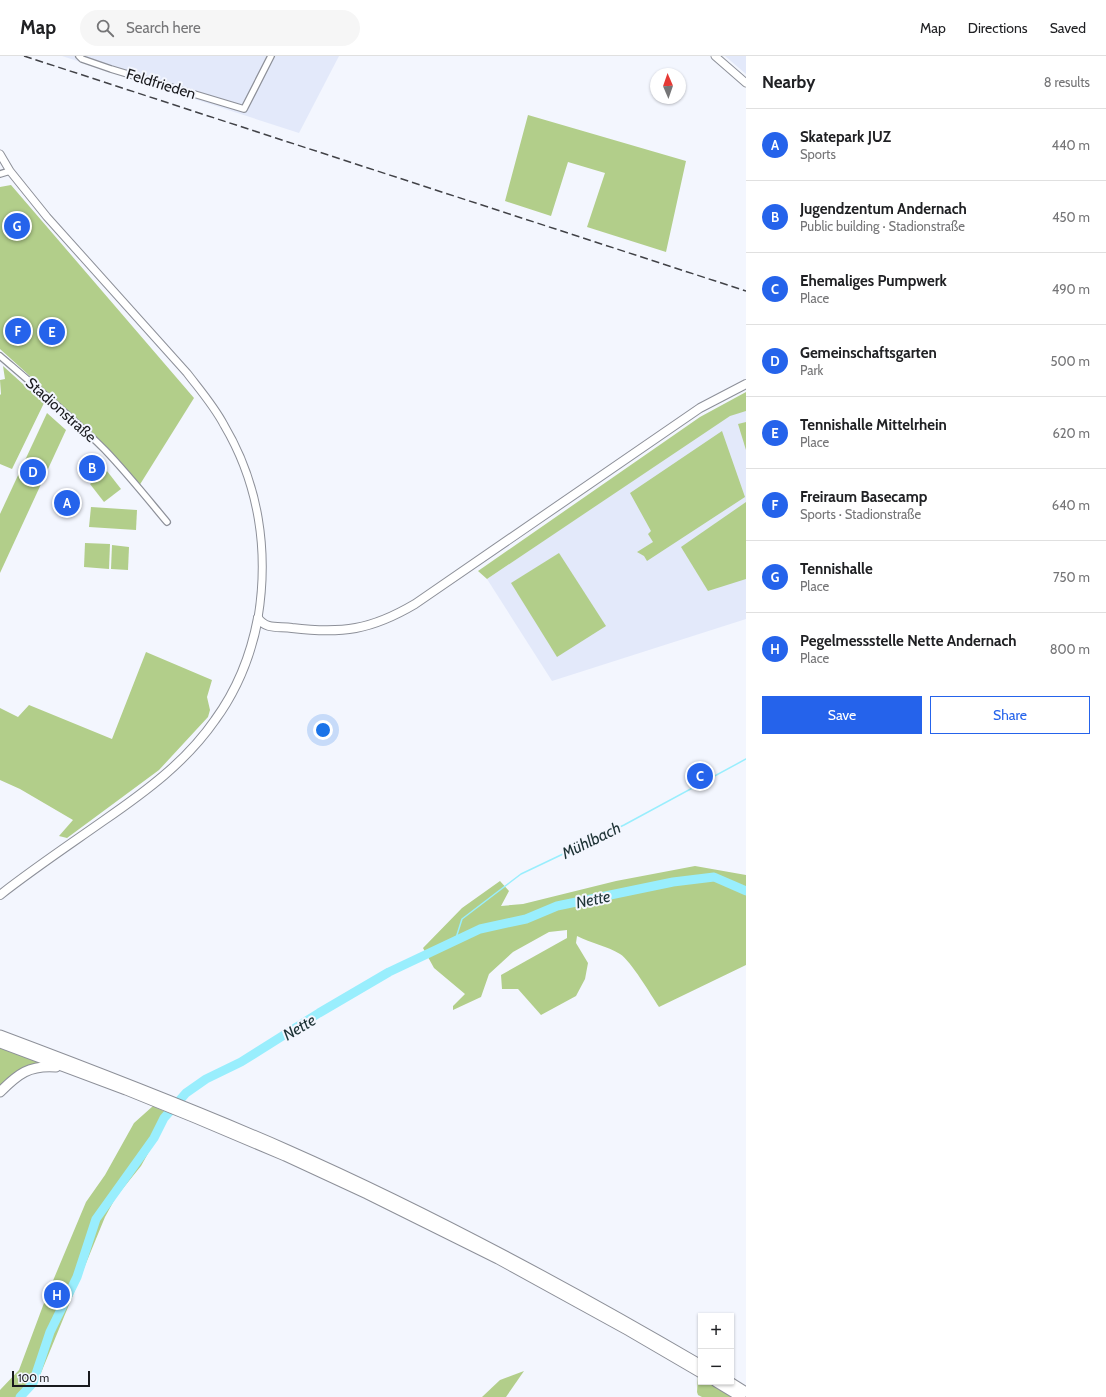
<!DOCTYPE html>
<html lang="en">
<head>
<meta charset="utf-8">
<style>
	body { margin:0; font-family:Cabin,sans-serif; background:#f6f6f6; color:#202124 }
	.controls { position:absolute; right:12px; bottom:12px; display:grid; overflow:hidden; border-radius:0px; box-shadow:0 1px 3px #0004 }
	.controls button { width:36px; height:36px; display:grid; place-items:center; padding:0; border:0; border-bottom:1px solid #e0e0e0; background:#fff; color:#202124; font:20px sans-serif }
	.compass { position:absolute; left:650px; top:12px; width:36px; height:36px; border-radius:50%; background:#fff; box-shadow:0 1px 3px #0004; rotate:358deg }
	.scale { position:absolute; left:12px; bottom:10px; width:78px; box-sizing:border-box; padding-left:4px; border:2px solid #191a1e; border-top:0; font-size:11px; line-height:14px; white-space:nowrap; color:#191a1e; -webkit-text-stroke:3px #f3f6fe; paint-order:stroke }
	.you { position:absolute; left:323px; top:674px; width:14px; height:14px; margin:-10px; border:3px solid #fff; border-radius:50%; background:#1a73e8; box-shadow:0 0 0 6px #1a73e833 }
	.badge { display:grid; place-items:center; width:26px; height:26px; border-radius:50%; background:#2563eb; color:#fff; font-size:13px; font-weight:700 }
	.pin { position:absolute; translate:-50% -50%; border:2px solid #fff; box-shadow:0 1px 4px #0006 }
	.list { margin:0; padding:0; list-style:none }
	h2 { display:flex; justify-content:space-between; align-items:center; height:52px; margin:0; padding:0 16px; font-size:17px }
	h2 small { font-size:13px; font-weight:400; color:#757577 }
	.list li { display:grid; grid-template-columns:26px 1fr auto; gap:12px; align-items:center; box-sizing:border-box; height:72px; padding:0 16px; border-top:1px solid #e0e0e0 }
	.list b { display:block; font-size:15px; white-space:nowrap }
	.list p { margin:0; font-size:13px; white-space:nowrap; color:#757577 }
	.list em { font-size:13px; font-style:normal; color:#757577 }
	.actions { display:flex; gap:8px; padding:12px 16px }
	.actions a { flex:1; padding:9px 0; border:1px solid #2563eb; border-radius:0px; text-align:center; font-size:14px; color:#2563eb }
	.actions .main { background:#2563eb; color:#fff }
	.icon { flex:none; width:22px; height:22px; fill:none; stroke:currentColor; stroke-width:2; stroke-linecap:round; stroke-linejoin:round }
	.map { position:relative; flex:none; width:746px; height:1341px; overflow:hidden }
	header { display:flex; align-items:center; gap:24px; box-sizing:border-box; height:56px; padding:0 20px; background:#fff; border-bottom:1px solid #e0e0e0 }
	header strong { font-size:19px }
	nav { display:flex; gap:22px; margin-inline-start:auto; font-size:14px }
	.search { width:280px; height:36px; background:#f6f6f6; display:flex; align-items:center; gap:10px; box-sizing:border-box; padding:0 14px; border-radius:22px; color:#757577; font-size:15px }
	main { display:flex }
	aside { flex:1; background:#fff }
	.map>svg:first-child { display:block }
</style>
</head>
<body>
<header>
<strong>Map</strong>
<div class="search"><svg class="icon" aria-label="search" viewBox="0 0 24 24"><circle cx="10" cy="10" r="6"/><path d="M15 15l6 6"/></svg>Search here</div>
<nav><a>Map</a><a>Directions</a><a>Saved</a></nav>
</header>
<main>
<div class="map">
<svg width="746" height="1341" viewBox="0 0 746 1341">
	<rect width="100%" height="100%" fill="#f3f6fe"/>
	<g fill="#e3e9fa">
		<polygon points="62,0 339,0 299,77"/>
		<polygon points="725,0 746,0 746,18"/>
		<polygon points="746,355 746,563 552,625 487,523 730,359"/>
	</g>
	<g fill="#b2ce8a">
		<polygon points="528,59 686,105 666,196 587,171 605,117 568,106 551,160 505,145"/>
		<path d="M 11,129 L 194,342 L 139,430 C 96,381 49,337 0,293 L 0,131 Z"/>
		<polygon points="3,310 44,347 12,413 0,408 0,339 1,338 0,324 5,323"/>
		<polygon points="746,336 746,355 730,360 487,523 478,515 700,361"/>
		<polygon points="47,357 66,374 0,517 0,458"/>
		<polygon points="746,366 746,394 738,368"/>
		<polygon points="722,375 745,441 647,505 644,500 637,496 653,486 648,478 651,475 630,437"/>
		<polygon points="107,415 121,433 104,446 90,428"/>
		<polygon points="63,434 75,436 74,458 58,458 59,435"/>
		<polygon points="746,446 746,523 708,535 681,491"/>
		<polygon points="91,451 137,454 136,474 89,471"/>
		<polygon points="85,487 110,488 109,513 84,511"/>
		<polygon points="112,489 129,491 128,514 111,513"/>
		<polygon points="559,497 606,570 557,601 511,527"/>
		<polygon points="146,596 212,624 207,641 210,654 208,661 159,714 67,782 59,780 73,764 20,733 0,724 0,652 18,661 29,649 112,683"/>
		<path d="M 695,810 L 746,819 L 746,909 L 659,951 C 651,939 631,905 620,898 C 607,890 591,887 577,880 L 576,887 L 588,907 L 585,923 L 576,940 L 541,959 L 518,933 L 502,933 L 501,919 L 567,882 L 567,874 L 549,876 L 513,896 L 489,918 L 481,941 L 453,954 L 453,950 L 465,938 L 434,912 L 423,892 L 462,852 L 500,825 L 509,835 L 501,850 L 523,848 L 616,825 Z"/>
		<polygon points="0,992 41,1007 0,1033"/>
		<polygon points="153,1050 170,1058 141,1110 116,1141 105,1161 36,1329 24,1341 0,1341 0,1334 19,1314 47,1239 86,1146 105,1119 134,1067"/>
		<polygon points="524,1315 506,1341 482,1341 500,1324"/>
		<polygon points="698,1319 701,1320 701,1326 710,1326 734,1341 702,1341 698,1339 697,1336"/>
	</g>
	<g fill="none" stroke-linecap="round" stroke-linejoin="round">
		<polyline stroke="#99eefd" stroke-width="1.5" points="455,885 462,863 521,818 624,769 746,703"/>
		<polyline stroke="#99eefd" stroke-width="9" points="20,1341 33,1327 50,1276 77,1221 96,1163 154,1082 164,1062 186,1037 206,1023 241,1006 319,957 389,916 480,873 526,863 557,850 673,826 714,821 746,835"/>
		<defs>
			<g id="minor">
				<polyline points="79,0 82,3 111,13 244,53 271,0"/>
				<polyline points="0,118 10,115"/>
				<path d="M 0,300 C 35,330 72,361 105,394 C 127,417 147,442 167,466"/>
			</g>
			<g id="tertiary">
				<polyline points="715,0 746,27"/>
				<path d="M 0,98 L 10,115 L 47,161 L 187,317 C 200,334 214,350 224,369 C 259,428 269,495 258,562"/>
			</g>
			<g id="secondary">
				<path d="M 258,562 C 266,574 279,570 292,572 C 342,578 371,574 415,548 L 700,352 L 746,328"/>
				<path d="M 0,839 C 33,813 69,789 103,765 C 145,736 186,706 215,664 C 237,634 251,599 258,562"/>
			</g>
			<g id="trunk">
				<path d="M 0,979 C 96,1015 192,1052 286,1093 C 429,1156 566,1230 701,1309"/>
				<polyline points="0,987 126,1034 195,1062 285,1100 367,1138 498,1203 629,1275 701,1317"/>
				<path d="M 0,1036 C 18,1018 29,1009 56,1011"/>
				<polyline points="716,1326 741,1341"/>
				<polyline points="730,1326 746,1336"/>
			</g>
		</defs>
		<use href="#minor" stroke="#8d9099" stroke-width="8"/>
		<use href="#tertiary" stroke="#8d9099" stroke-width="9"/>
		<use href="#secondary" stroke="#8d9099" stroke-width="10"/>
		<use href="#trunk" stroke="#8d9099" stroke-width="11"/>
		<use href="#minor" stroke="#fff" stroke-width="5.5"/>
		<use href="#tertiary" stroke="#fff" stroke-width="7"/>
		<use href="#secondary" stroke="#fff" stroke-width="8"/>
		<use href="#trunk" stroke="#fff" stroke-width="9"/>
		<polyline stroke="#414247" stroke-width="1.5" stroke-dasharray="8 4" stroke-linecap="butt" points="24,0 746,235"/>
	</g>
	<g text-anchor="middle" stroke-width="4" stroke-linejoin="round" paint-order="stroke">
		<g font-size="15" fill="#191a1e" stroke="#f3f6fe">
			<text transform="translate(161 28) rotate(17)" y="5">Feldfrieden</text>
			<text transform="translate(61 354) rotate(42)" y="5">Stadionstraße</text>
		</g>
		<g font-size="16" font-style="italic" fill="#1d3235" stroke="#f3f6fe">
			<text transform="translate(591 784) rotate(-26)" y="6">Mühlbach</text>
			<text transform="translate(593 843) rotate(-12)" y="6">Nette</text>
			<text transform="translate(299 971) rotate(-31)" y="6">Nette</text>
		</g>
	</g>
</svg>
<div class="controls">
<button>+</button>
<button>−</button>
</div>
<svg class="compass" viewBox="-18 -18 36 36"><path d="M0-13l5 13h-10z" fill="#e53935"/><path d="M0 13l5-13h-10z" fill="#757577"/></svg>
<div class="scale">100 m</div>
<div class="you"></div>
<div class="pin badge" style="left:67px;top:447px">A</div>
<div class="pin badge" style="left:92px;top:412px">B</div>
<div class="pin badge" style="left:700px;top:720px">C</div>
<div class="pin badge" style="left:33px;top:416px">D</div>
<div class="pin badge" style="left:52px;top:276px">E</div>
<div class="pin badge" style="left:18px;top:275px">F</div>
<div class="pin badge" style="left:17px;top:170px">G</div>
<div class="pin badge" style="left:57px;top:1239px">H</div>
</div>
<aside>
<h2>Nearby<small>8 results</small></h2>
<ul class="list">
<li><span class="badge">A</span><div><b>Skatepark JUZ</b><p>Sports</p></div><em>440 m</em></li>
<li><span class="badge">B</span><div><b>Jugendzentum Andernach</b><p>Public building · Stadionstraße</p></div><em>450 m</em></li>
<li><span class="badge">C</span><div><b>Ehemaliges Pumpwerk</b><p>Place</p></div><em>490 m</em></li>
<li><span class="badge">D</span><div><b>Gemeinschaftsgarten</b><p>Park</p></div><em>500 m</em></li>
<li><span class="badge">E</span><div><b>Tennishalle Mittelrhein</b><p>Place</p></div><em>620 m</em></li>
<li><span class="badge">F</span><div><b>Freiraum Basecamp</b><p>Sports · Stadionstraße</p></div><em>640 m</em></li>
<li><span class="badge">G</span><div><b>Tennishalle</b><p>Place</p></div><em>750 m</em></li>
<li><span class="badge">H</span><div><b>Pegelmessstelle Nette Andernach</b><p>Place</p></div><em>800 m</em></li>
</ul>
<div class="actions"><a class="main">Save</a><a>Share</a></div>
</aside>
</main>
</body>
</html>
